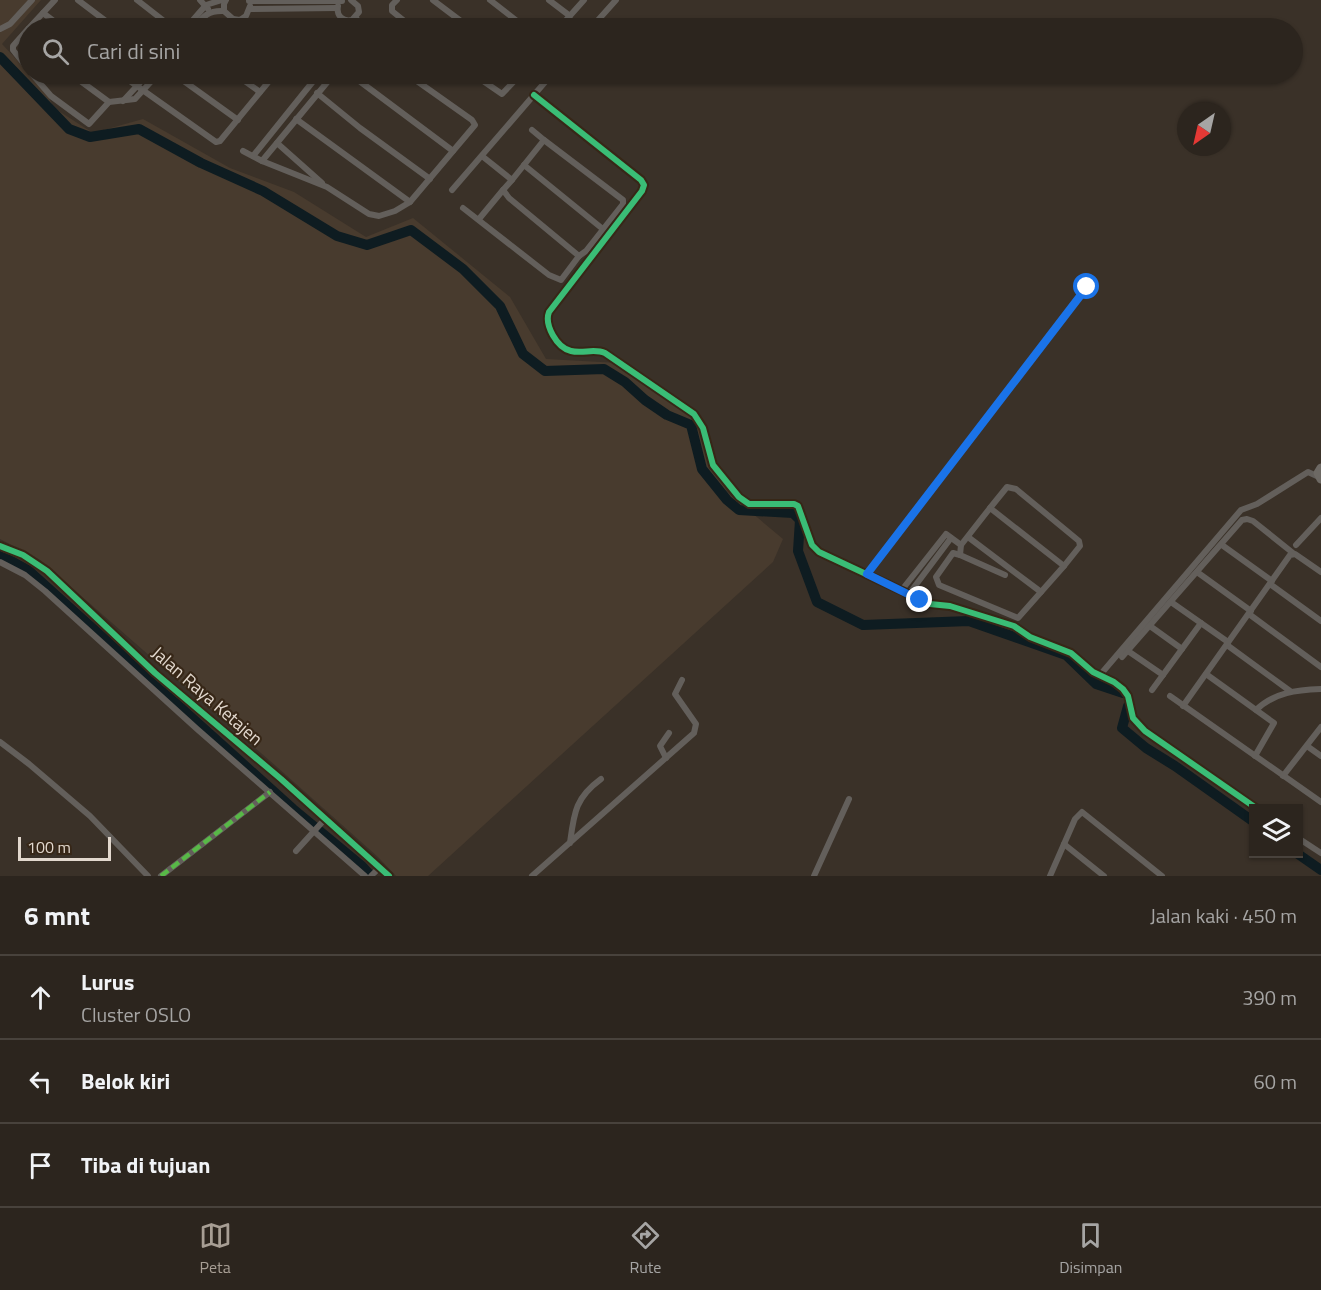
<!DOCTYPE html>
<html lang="id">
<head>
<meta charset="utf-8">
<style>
	body { margin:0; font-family:"Titillium Web",sans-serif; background:#342d27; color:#f1f3f6 }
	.controls { position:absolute; right:18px; bottom:18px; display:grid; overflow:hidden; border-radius:0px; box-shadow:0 2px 4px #0004 }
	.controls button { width:54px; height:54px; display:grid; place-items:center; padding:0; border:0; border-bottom:2px solid #48423c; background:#2c251e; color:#f1f3f6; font:30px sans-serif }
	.compass { position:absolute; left:1177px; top:102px; width:54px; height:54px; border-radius:50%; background:#2c251e; box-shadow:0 2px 4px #0004; rotate:214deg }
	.scale { position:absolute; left:18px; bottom:15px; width:93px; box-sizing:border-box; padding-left:6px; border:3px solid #e2d8ce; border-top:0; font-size:16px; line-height:21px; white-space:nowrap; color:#e2d8ce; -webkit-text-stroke:4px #372717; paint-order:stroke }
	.stop { position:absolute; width:18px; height:18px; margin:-14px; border:4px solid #1a73e8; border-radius:50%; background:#fff }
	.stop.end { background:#1a73e8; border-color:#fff; box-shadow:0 2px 6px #0008 }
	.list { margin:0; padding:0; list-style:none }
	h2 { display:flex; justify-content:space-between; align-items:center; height:78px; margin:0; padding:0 24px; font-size:26px }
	h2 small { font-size:20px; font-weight:400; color:#a6a5a4 }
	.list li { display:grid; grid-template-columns:39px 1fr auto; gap:18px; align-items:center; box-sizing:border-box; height:84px; padding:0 24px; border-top:2px solid #48423c }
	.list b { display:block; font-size:22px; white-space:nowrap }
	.list p { margin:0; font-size:20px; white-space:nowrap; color:#a6a5a4 }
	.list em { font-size:20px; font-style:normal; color:#a6a5a4 }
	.icon { flex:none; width:33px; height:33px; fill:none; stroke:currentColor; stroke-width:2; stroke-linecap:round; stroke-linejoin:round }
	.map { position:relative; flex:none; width:1321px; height:876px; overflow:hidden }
	.search { position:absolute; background:#2c251e; box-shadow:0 2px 4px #0004; left:18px; right:18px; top:18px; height:66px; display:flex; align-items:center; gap:15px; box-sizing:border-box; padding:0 21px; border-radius:33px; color:#a6a5a4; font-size:22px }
	.sheet { height:330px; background:#2c251e }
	nav { display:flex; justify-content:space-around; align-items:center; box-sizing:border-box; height:84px; border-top:2px solid #48423c; background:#2c251e; font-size:16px; color:#a6a5a4 }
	nav a { display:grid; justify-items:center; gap:3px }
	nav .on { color:#a79e94 }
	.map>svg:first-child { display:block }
</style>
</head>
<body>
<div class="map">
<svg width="1321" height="876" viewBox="0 0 1321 876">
	<rect width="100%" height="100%" fill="#3a3128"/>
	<polygon fill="#483b2e" points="0,0 41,0 2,44 45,90 54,108 93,133 143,119 230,168 294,192 366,237 413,218 510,297 546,359 619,363 699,417 727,492 783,539 773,562 428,876 396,876 378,857 277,767 40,560 0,539"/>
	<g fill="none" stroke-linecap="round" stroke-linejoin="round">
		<g stroke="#0e1c21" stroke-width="10">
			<polyline points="0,57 69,129 90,137 139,129 201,163 263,191 337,236 367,245 411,230 463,269 500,306 523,354 545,371 604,369 625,382 645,400 667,415 691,425 702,469 727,500 739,510 793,513 800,520 798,551 817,602 863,625 969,621 1066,655 1096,684 1123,693"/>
			<polyline points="0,555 29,571 293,809 362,866 371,876"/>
			<polyline points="1128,706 1122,728 1146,748 1175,766 1254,822"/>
			<polyline points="1298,854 1321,870"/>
		</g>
		<g stroke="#635f5b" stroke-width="6">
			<polyline points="78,0 115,28"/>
			<polyline points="137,0 173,28"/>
			<polyline points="200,0 208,9"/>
			<polyline points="226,0 224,4 224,11 233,19 240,20 246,16 250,6"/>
			<polyline points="397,0 392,5 392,11 413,28"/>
			<polyline points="433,0 470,28"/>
			<polyline points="490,0 526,28"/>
			<polyline points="549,0 570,16"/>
			<polyline points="249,1 342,1"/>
			<path d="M 338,6 C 336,16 343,22 352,20 L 359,12 L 358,6 L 351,0"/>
			<polyline points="250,9 337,8"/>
			<polyline points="43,13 63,28"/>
			<polyline points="356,17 360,28"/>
			<polyline points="233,19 236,28"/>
			<polyline points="29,28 55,0"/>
			<polyline points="186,28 206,5 222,0"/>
			<path d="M 194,28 C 203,16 209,10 224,11"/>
			<polyline points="559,28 584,0"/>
			<polyline points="591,28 616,0"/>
			<polyline points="0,29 10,24 32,0"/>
			<polyline points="28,29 13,46 13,50 28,69"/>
			<polyline points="32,74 51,96 89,124 109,102 135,99 158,74"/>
			<polyline points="71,74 109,102"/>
			<polyline points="120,74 216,142 220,141 275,74"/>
			<polyline points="174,74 238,120"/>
			<polyline points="235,74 260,92"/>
			<polyline points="350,74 453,151"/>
			<polyline points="473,74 502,94 521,74"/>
			<polyline points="317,93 360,128 430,179"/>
			<path d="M 534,95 L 641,180 L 644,185 L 642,191 L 549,312 C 544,325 557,348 571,351 C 583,354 594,348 605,353 L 694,414 L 703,428 L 713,465 L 739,497 L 749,504 L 794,504 L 798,506 L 812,545 L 819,552 L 930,604 L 950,606 L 1014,626 L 1030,637 L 1071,653 L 1093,672 L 1114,682 L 1123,689 L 1128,696 L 1133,718 L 1145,731 L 1256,808"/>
			<polyline points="123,101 148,74"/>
			<polyline points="296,119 410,202"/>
			<polyline points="277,143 322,183"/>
			<polyline points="243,151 262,161 327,187 369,214 379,216 395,211 410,202 475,125 472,120 407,74"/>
			<polyline points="253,156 319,74"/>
			<polyline points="482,156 512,180 544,140 532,130"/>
			<polyline points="262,161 334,74"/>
			<polyline points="524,165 604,230"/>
			<polyline points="512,180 503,190 509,198 579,256"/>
			<polyline points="452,190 552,74"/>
			<polyline points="463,208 549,275 561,280 579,256 586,251 623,204 623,200 544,140"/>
			<polyline points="479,219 503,190"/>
			<polyline points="990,508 1007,487 1016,489 1079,541 1080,546 1064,566"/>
			<polyline points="968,537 1041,592"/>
			<polyline points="1222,545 1272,581"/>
			<polyline points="1296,545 1321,518"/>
			<polyline points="960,555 953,553 936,577 939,585 1018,618 1064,566 990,508 961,545"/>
			<polyline points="0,562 25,575 45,591 197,729 365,876"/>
			<polyline points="1197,572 1251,611"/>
			<polyline points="867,574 1087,287"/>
			<polyline points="1270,584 1321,621"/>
			<polyline points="901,591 946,534 961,545 960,555 1005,575"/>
			<polyline points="909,594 951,538"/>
			<polyline points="1171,602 1228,642"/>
			<polyline points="1249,614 1321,667"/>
			<polyline points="1150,626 1182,649"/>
			<polyline points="1227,645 1290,691"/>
			<polyline points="1128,651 1163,675"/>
			<polyline points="1122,657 1242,520 1247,519 1253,521 1293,553"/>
			<polyline points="1206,674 1274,723 1255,756"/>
			<polyline points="1100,675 1241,510 1257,504 1308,472 1319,477"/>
			<polyline points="1152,690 1201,623"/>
			<polyline points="1170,696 1321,802"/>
			<polyline points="1183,706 1290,555 1295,554 1321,572"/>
			<path d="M 1256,710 C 1275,692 1297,690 1321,689"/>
			<polyline points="0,742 29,764 90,816 148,876"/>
			<polyline points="1307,746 1321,756"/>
			<polyline points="666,758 660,746 669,733"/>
			<polyline points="1283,776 1321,727"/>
			<polyline points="1298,838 1321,853"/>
			<path d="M 570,843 C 574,813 575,798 601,779"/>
			<polyline points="1064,844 1104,876"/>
			<polyline points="296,851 325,819"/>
			<polyline points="161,876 270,792"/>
			<polyline points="371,876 380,867"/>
			<polyline points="532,876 694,733 696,724 675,694 682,680"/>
			<polyline points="814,876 849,799"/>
			<polyline points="1050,876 1075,819 1082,812 1162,876"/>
		</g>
		<g stroke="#6d6964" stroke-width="9">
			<polyline points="1321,468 1318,473 1321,479"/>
			<polyline points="0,546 23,555 47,571 155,673 281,779 389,876"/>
		</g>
		<polyline stroke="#58b947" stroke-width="4.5" stroke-dasharray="9 4.5" stroke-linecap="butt" points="161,876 270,792"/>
		<defs>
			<g id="cycleway">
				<path d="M 534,95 L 641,180 L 644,185 L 642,191 L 549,312 C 544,325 557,348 571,351 C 583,354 594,348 605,353 L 694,414 L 703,428 L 713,465 L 739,497 L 749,504 L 794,504 L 798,506 L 812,545 L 819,552 L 930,604 L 950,606 L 1014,626 L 1030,637 L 1071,653 L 1093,672 L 1114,682 L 1123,689 L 1128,696 L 1133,718 L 1145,731 L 1256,808"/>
				<polyline points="0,546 23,555 47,571 155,673 281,779 389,876"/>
			</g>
		</defs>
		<use href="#cycleway" stroke="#372717" stroke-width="10"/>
		<use href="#cycleway" stroke="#3abd76" stroke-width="6"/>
	</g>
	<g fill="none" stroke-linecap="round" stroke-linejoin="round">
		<polyline stroke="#1a73e8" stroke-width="8" points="920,600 867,574 1087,287"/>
	</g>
	<g text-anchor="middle" stroke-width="4.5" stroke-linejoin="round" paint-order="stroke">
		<g font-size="18" fill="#e2d8ce" stroke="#372717">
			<text transform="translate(207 696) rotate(41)" y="6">Jalan Raya Ketajen</text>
		</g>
	</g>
</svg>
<div class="controls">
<button><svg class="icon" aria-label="layers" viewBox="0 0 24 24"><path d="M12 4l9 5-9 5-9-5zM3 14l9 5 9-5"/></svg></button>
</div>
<svg class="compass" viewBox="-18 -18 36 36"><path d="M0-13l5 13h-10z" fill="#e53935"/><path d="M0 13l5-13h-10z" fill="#a6a5a4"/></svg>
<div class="scale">100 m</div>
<div class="stop" style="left:1087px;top:287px"></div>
<div class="stop end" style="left:920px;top:600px"></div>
<div class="search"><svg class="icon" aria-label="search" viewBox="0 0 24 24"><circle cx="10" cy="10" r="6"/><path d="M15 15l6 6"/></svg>Cari di sini</div>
</div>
<section class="sheet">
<h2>6 mnt<small>Jalan kaki · 450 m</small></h2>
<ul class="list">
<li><svg class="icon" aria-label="ahead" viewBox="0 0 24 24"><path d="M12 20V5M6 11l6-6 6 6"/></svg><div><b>Lurus</b><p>Cluster OSLO</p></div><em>390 m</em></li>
<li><svg class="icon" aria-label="left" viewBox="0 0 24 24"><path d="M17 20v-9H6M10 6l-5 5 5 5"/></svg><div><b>Belok kiri</b></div><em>60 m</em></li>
<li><svg class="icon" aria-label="arrive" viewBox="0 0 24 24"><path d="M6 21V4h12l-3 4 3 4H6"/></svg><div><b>Tiba di tujuan</b></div></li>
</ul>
</section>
<nav>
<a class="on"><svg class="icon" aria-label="map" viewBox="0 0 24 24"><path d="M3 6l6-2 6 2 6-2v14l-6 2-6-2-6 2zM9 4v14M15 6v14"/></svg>Peta</a>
<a><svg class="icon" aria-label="directions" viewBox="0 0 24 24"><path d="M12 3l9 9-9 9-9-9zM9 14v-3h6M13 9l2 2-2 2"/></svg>Rute</a>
<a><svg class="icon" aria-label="saved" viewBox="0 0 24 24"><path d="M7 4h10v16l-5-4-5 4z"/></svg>Disimpan</a>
</nav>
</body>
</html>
